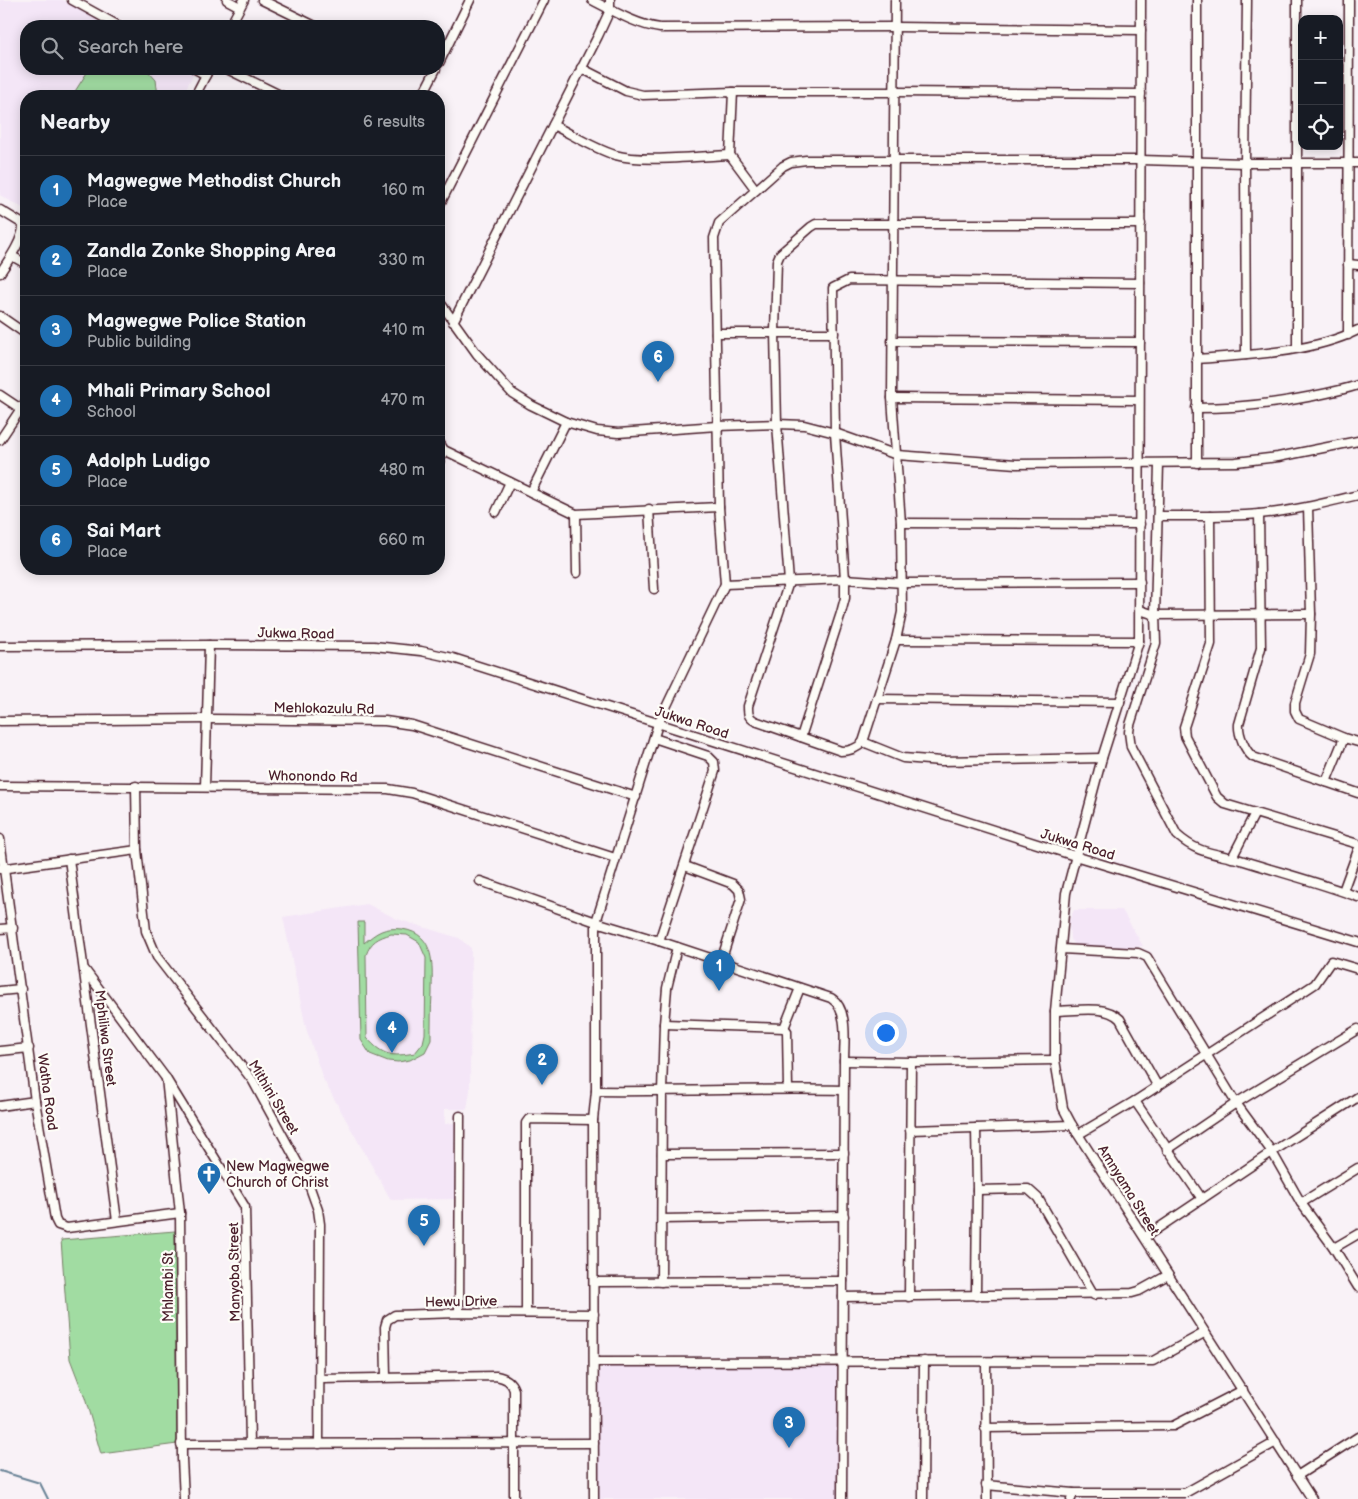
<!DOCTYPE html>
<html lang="en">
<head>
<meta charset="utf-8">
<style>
	body { margin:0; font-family:"Balsamiq Sans",sans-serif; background:#20242c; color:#f1f3f6 }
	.controls { position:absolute; right:15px; top:15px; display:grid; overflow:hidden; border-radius:10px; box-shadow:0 2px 12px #0003 }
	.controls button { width:45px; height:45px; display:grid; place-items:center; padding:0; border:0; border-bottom:1px solid #363941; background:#171b24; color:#f1f3f6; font:25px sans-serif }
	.you { position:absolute; left:885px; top:1032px; width:18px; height:18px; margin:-12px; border:4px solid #fff; border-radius:50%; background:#1a73e8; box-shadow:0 0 0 8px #1a73e833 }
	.badge { display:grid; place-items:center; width:32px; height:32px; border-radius:50%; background:#1f6fb2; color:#fff; font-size:16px; font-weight:700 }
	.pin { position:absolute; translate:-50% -41px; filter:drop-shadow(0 1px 2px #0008) }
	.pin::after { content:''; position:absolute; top:26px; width:18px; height:15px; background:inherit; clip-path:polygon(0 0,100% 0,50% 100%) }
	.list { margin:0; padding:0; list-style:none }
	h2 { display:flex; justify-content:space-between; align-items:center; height:65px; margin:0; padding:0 20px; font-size:21px }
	h2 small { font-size:16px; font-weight:400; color:#9ea1a6 }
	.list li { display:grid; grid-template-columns:32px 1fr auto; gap:15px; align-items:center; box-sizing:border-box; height:70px; padding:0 20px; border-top:1px solid #363941 }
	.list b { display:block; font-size:19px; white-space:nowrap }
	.list p { margin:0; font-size:16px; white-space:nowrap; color:#9ea1a6 }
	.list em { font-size:16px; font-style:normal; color:#9ea1a6 }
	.icon { flex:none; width:28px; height:28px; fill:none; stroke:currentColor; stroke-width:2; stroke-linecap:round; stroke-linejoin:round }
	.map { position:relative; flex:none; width:1358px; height:1499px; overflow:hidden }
	.search { position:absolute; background:#171b24; box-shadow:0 2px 12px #0003; left:20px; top:20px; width:425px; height:55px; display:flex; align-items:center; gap:12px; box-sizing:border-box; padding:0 18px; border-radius:20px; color:#9ea1a6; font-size:19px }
	.panel { position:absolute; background:#171b24; box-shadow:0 2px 12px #0003; left:20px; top:90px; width:425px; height:485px; border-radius:20px }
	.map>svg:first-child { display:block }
</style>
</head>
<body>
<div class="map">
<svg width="1358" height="1499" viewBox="0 0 1358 1499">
	<rect width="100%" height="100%" fill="#f9f2f7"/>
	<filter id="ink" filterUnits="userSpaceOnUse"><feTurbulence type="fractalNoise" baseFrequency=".02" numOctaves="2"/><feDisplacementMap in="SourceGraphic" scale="10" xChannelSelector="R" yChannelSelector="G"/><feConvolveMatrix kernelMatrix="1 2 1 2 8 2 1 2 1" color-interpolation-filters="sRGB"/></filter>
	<g filter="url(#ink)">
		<g fill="#f4e6f7">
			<polygon points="0,0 63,0 110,26 26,26 26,69 187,69 194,73 182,96 26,96 26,210 0,195"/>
			<polygon points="367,904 397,919 459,938 471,948 470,1091 467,1109 444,1109 445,1124 454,1123 455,1199 391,1200 323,1079 306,1028 283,917"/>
			<polygon points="1074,910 1122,910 1143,946 1122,948 1075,946 1070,939 1069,921"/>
			<polygon points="605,1365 840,1365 839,1499 599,1499 598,1372"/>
		</g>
		<g fill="#a1dca2" stroke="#767e66" fill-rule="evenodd">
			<polygon points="92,69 146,69 156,80 158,96 72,96 88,71"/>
			<path d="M 358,922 L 364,922 L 364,943 C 377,932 384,927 402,929 C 437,934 432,967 432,994 C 431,1009 431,1025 431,1040 L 425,1052 L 410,1060 L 398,1062 L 388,1061 L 370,1054 L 361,1040 ZM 391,934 L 407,935 L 419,942 L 426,958 L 425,1034 L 423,1043 L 415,1053 C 392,1057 383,1056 367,1038 L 366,955 C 371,941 378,938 391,934 Z"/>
			<polygon points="175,1231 177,1444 101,1454 85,1398 70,1359 61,1240"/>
		</g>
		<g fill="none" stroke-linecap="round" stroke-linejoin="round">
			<polyline stroke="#698396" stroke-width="2" points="0,1471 40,1483 48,1499"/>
			<defs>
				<g id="minor">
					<polyline points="72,0 119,26"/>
					<polyline points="227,0 240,7"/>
					<polyline points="262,0 315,26"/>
					<path d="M 592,0 C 613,11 637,25 660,28 L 896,27 L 1141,30"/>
					<path d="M 895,0 L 892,398 L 901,523 L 902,612 L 896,640 L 863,742 C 857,749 850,751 841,751 L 755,721 C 748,717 748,714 748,706 L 789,582 L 777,424 L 775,332 L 777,261 L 780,254 L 811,227 L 816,224 L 1141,224"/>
					<polyline points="1141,0 1139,641 1102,758 1066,893 1055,1011 1055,1060 1063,1108 1072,1125 1312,1499"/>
					<polyline points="1197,0 1197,463"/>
					<polyline points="230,26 244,0"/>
					<polyline points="439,63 470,0"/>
					<polyline points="581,68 626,91 643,95 733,92 895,92 1141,94"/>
					<polyline points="195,69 206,75"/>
					<polyline points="227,69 282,96"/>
					<polyline points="733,92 730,155 756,190"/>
					<polyline points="195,96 209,69"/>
					<polyline points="422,96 436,69"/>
					<path d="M 553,125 C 573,135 593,148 615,155 C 643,163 699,156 730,155"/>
					<polyline points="439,206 544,0"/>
					<path d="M 0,210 L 23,224 C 24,239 8,261 0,273"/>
					<polyline points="12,256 26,264"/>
					<polyline points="1348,264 1358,265"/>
					<polyline points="439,301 477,354 512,393 531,405 566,422 597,431 618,433 717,426 777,424 804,425 835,433 897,455 1016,464 1236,462 1278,457 1358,441"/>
					<polyline points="0,316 26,334"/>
					<polyline points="453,322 598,36 610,10 610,0"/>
					<polyline points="716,333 834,333"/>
					<polyline points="1348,335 1349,0"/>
					<polyline points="892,341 1140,342"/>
					<polyline points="1297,348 1297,0"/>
					<polyline points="1246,355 1245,163 1247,0"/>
					<path d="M 1196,359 C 1248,355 1311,353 1358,330"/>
					<polyline points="0,395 21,409"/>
					<polyline points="892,398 1139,400"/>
					<path d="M 1196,408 C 1236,408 1274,404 1313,396 C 1328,393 1343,390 1358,385"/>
					<polyline points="0,440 26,401"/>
					<polyline points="439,442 444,450 576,514 719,507"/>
					<polyline points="439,462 444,450"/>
					<path d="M 1159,464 L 1155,615 L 1156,643 L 1130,725 L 1129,732 L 1131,747 L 1177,835 C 1199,855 1217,853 1244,861 C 1282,873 1321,883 1358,897"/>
					<polyline points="531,492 566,422"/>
					<polyline points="1308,507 1311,614 1310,654 1295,703 1295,711 1299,719 1344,738 1358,742"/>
					<polyline points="649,509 654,589"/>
					<polyline points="496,512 510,482"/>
					<polyline points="576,514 577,573"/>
					<path d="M 1259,514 L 1261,648 L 1239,724 C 1238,734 1245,751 1253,757 L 1358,793"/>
					<path d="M 1158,516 C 1192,516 1226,517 1259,514 C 1293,511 1325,503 1358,495"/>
					<polyline points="1210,516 1211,644 1184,727 1185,736 1217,797 1225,804 1358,844"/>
					<polyline points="901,523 1140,524"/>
					<polyline points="725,584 845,579 903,583 1140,582"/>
					<polyline points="1140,610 1155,615 1311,614"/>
					<polyline points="896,640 1139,641"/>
					<polyline points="0,646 209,645 374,646 421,651 453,658 1075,856 1358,942"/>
					<polyline points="877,699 1120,702"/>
					<polyline points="0,721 208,719 385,721 412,725 636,797"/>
					<polyline points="801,737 841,613 845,598 845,579 835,433 833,288 849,280 1140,283"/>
					<polyline points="654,738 708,756 714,762 715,771 659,941"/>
					<polyline points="863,742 903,758 941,761 1102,758"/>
					<polyline points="1326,782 1344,738"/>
					<polyline points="0,786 388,789 412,793 615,858"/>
					<polyline points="136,786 137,850 146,931 157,957 253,1081 308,1182 318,1210 320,1224 319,1444"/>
					<polyline points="205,787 209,645"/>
					<polyline points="0,839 35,1101 55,1219 58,1225 67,1228 180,1213"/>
					<polyline points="1232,858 1255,813"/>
					<polyline points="69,859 117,1221"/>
					<polyline points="685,866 733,884 739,890 741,899 721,961"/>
					<polyline points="0,869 137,850"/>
					<path d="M 480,881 L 596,922 L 659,941 L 831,998 C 849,1009 844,1042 844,1061 L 842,1499"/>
					<polyline points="1343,891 1358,850"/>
					<polyline points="0,929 13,928"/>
					<polyline points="1061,949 1138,953 1147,957 1236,1103 1272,1152 1301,1203 1334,1248 1358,1287"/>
					<polyline points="85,970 165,1077 245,1207 250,1443"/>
					<polyline points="0,991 21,989"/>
					<path d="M 1055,1011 C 1075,1011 1105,1004 1120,1019 L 1158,1087"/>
					<polyline points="664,1024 784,1028 787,1031 788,1089"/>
					<polyline points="784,1028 800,988"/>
					<polyline points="0,1051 29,1048"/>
					<polyline points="844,1061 911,1062 1055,1060"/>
					<polyline points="166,1078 180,1213 182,1459 184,1499"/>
					<path d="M 596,1091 C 678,1092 761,1088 843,1090"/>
					<polyline points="1135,1101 1202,1199"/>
					<polyline points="0,1106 35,1101"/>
					<polyline points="976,1128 977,1190 976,1296"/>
					<polyline points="910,1130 1072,1125"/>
					<polyline points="1079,1134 1135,1101 1315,984 1331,961 1358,969"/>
					<polyline points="1167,1150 1236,1103 1358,1029"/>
					<polyline points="662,1154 844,1153"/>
					<polyline points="977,1190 1028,1189 1038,1198 1094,1295"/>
					<polyline points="1301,1203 1358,1168"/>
					<polyline points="662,1219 844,1216"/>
					<polyline points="1145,1237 1272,1152 1358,1097"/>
					<polyline points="1334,1248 1358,1234"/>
					<polyline points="594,1282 843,1281"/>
					<polyline points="661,1282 662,1092 664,1024 667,988 677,947"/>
					<polyline points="843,1297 1132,1293 1139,1291 1168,1275"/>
					<polyline points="909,1297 911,1062"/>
					<polyline points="459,1313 460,1116"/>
					<polyline points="526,1313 526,1123 529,1119 593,1120"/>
					<polyline points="594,1362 1153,1361 1204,1333"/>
					<polyline points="986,1362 987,1499"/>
					<polyline points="386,1377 385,1327 387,1320 395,1315 459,1313 594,1314"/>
					<path d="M 320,1379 L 496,1376 C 506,1378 511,1381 514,1390 L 514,1499"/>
					<polyline points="985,1428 1173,1426 1243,1390"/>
					<polyline points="181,1444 594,1443"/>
					<polyline points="1297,1476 1358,1437"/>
					<polyline points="986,1485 1073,1493"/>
					<polyline points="594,1499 593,1120 596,1091 596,922 658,724 725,584 719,507 714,238 719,223 783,166 791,162 806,160 1141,160 1245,163 1358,163"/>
					<polyline points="923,1499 924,1361"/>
					<polyline points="1071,1499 1073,1493 1185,1493 1276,1442"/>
				</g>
			</defs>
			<use href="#minor" stroke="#4a1f2b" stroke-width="11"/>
			<use href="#minor" stroke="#fdfcf7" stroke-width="8"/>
		</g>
	</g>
	<defs>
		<symbol id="church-pin" viewBox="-11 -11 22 30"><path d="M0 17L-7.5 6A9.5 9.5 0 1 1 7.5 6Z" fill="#1f6fb2" stroke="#fdfcf7"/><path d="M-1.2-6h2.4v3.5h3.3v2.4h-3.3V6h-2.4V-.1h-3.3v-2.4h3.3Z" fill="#fff"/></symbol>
	</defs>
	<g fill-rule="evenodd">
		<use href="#church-pin" x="195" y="1160" width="28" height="38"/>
	</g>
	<g text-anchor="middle" stroke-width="4.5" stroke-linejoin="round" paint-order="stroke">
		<g font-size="14" fill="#4a1f2b" stroke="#fdfcf7">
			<text transform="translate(296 633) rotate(1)" y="5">Jukwa Road</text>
			<text transform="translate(324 708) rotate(1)" y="5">Mehlokazulu Rd</text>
			<text transform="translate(692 722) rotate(18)" y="5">Jukwa Road</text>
			<text transform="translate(313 776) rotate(1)" y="5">Whonondo Rd</text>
			<text transform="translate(1078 844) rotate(17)" y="5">Jukwa Road</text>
			<text transform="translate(106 1038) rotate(83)" y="5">Mphiliwa Street</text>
			<text transform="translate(48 1092) rotate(82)" y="5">Watha Road</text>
			<text transform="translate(274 1097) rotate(59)" y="5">Mithini Street</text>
			<text transform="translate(1129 1190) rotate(58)" y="5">Amnyama Street</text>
			<text transform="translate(234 1272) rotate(-91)" y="5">Manyoba Street</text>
			<text transform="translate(168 1287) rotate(-90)" y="5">Mhlambi St</text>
			<text transform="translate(461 1301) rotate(-1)" y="5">Hewu Drive</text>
		</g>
		<g font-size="14" fill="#4a1f2b" stroke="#fdfcf7" text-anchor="start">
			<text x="226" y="1171">New Magwegwe<tspan x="226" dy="16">Church of Christ</tspan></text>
		</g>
	</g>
</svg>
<div class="controls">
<button>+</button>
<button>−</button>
<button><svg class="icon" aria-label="locate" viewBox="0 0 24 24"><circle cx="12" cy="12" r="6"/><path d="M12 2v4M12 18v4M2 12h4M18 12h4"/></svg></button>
</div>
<div class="you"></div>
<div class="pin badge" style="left:719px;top:991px">1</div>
<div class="pin badge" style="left:542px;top:1085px">2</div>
<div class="pin badge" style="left:789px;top:1448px">3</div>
<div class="pin badge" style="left:392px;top:1053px">4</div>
<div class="pin badge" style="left:424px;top:1246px">5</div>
<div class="pin badge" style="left:658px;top:382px">6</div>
<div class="search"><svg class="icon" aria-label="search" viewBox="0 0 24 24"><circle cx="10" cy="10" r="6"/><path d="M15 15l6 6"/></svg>Search here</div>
<section class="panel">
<h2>Nearby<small>6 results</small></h2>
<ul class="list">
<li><span class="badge">1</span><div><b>Magwegwe Methodist Church</b><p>Place</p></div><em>160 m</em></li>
<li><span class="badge">2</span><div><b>Zandla Zonke Shopping Area</b><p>Place</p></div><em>330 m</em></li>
<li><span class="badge">3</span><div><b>Magwegwe Police Station</b><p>Public building</p></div><em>410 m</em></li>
<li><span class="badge">4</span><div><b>Mhali Primary School</b><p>School</p></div><em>470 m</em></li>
<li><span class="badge">5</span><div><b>Adolph Ludigo</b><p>Place</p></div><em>480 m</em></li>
<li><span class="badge">6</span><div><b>Sai Mart</b><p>Place</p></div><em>660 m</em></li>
</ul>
</section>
</div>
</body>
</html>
